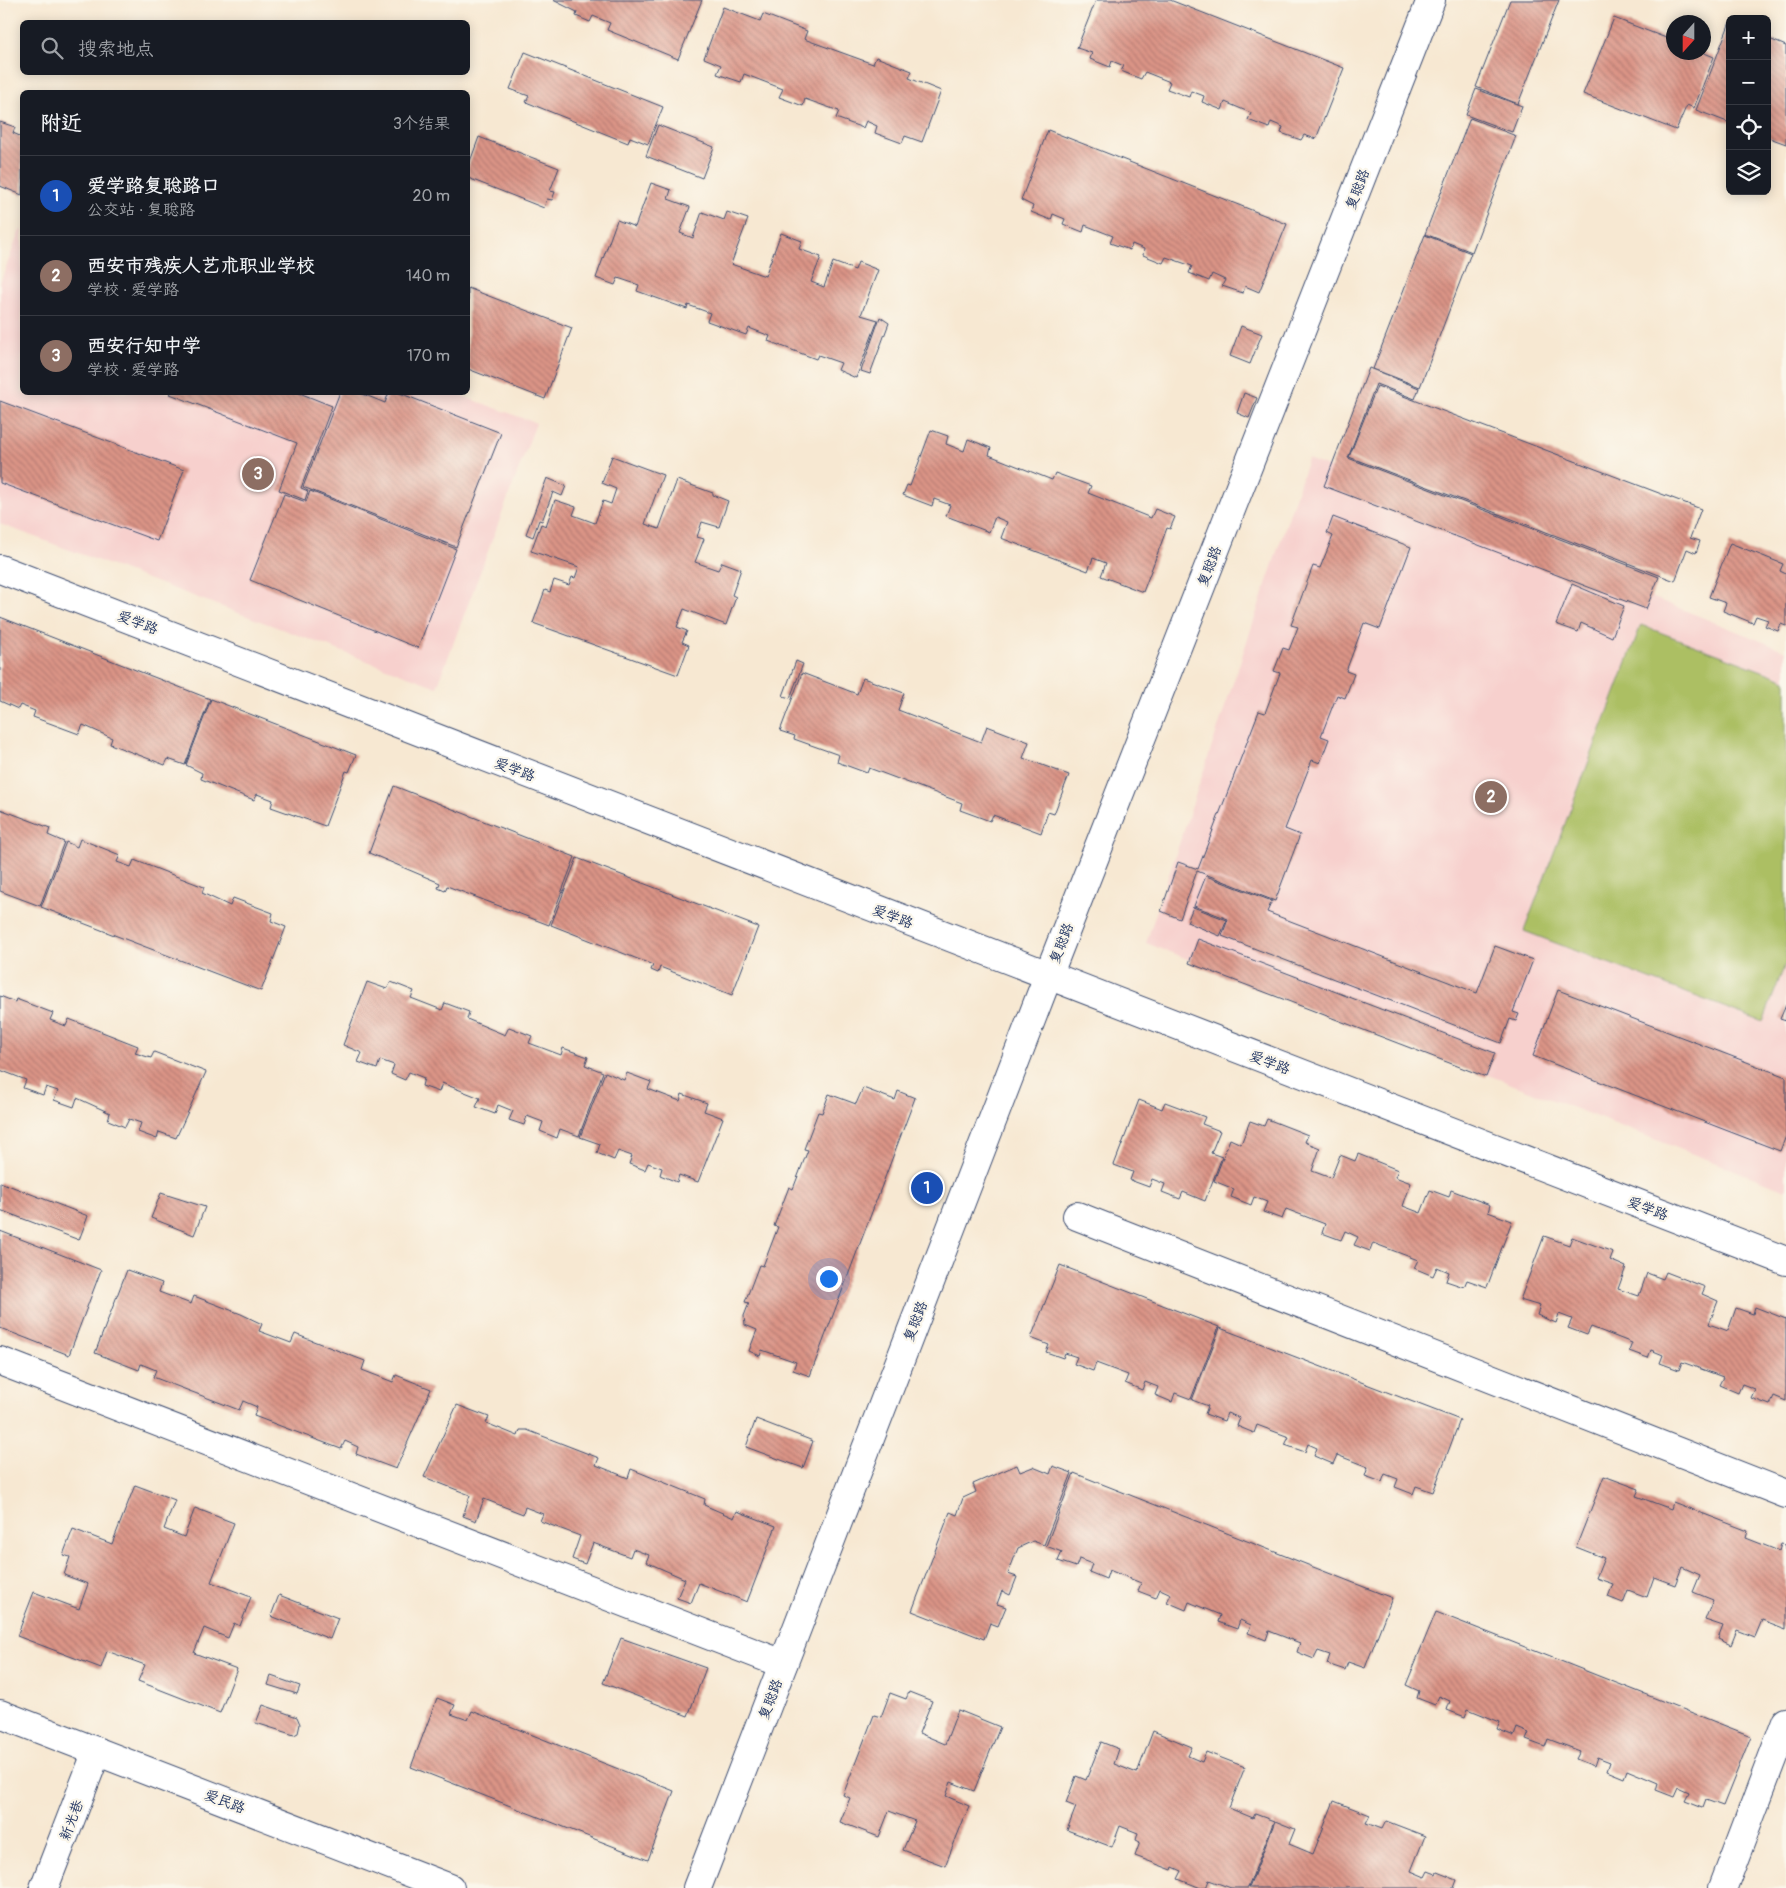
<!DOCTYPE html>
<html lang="zh">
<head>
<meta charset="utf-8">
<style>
	body { margin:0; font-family:Pangolin,"LXGW WenKai TC",sans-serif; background:#20242c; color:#f1f3f6 }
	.controls { position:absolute; right:15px; top:15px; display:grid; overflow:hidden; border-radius:8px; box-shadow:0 2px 12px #0003 }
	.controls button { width:45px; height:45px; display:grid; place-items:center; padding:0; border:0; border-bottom:1px solid #363941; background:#171b24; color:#f1f3f6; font:25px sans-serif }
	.compass { position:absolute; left:1666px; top:15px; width:45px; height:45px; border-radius:50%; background:#171b24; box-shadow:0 2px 12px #0003; rotate:201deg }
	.you { position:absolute; left:828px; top:1278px; width:18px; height:18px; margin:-12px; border:4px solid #fff; border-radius:50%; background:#1a73e8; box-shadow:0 0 0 8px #1a73e833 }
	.badge { display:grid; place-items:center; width:32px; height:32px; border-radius:50%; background:#d690ce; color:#fff; font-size:16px; font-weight:700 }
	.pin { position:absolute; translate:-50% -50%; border:2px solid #fff; box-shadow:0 1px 5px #0006 }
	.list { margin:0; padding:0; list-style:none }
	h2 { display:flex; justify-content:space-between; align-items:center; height:65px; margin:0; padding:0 20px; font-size:21px }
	h2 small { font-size:16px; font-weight:400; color:#9ea1a6 }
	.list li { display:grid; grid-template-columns:32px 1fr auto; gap:15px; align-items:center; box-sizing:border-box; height:80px; padding:0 20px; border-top:1px solid #363941 }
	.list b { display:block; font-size:19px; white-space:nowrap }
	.list p { margin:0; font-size:16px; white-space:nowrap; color:#9ea1a6 }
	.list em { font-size:16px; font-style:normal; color:#9ea1a6 }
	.icon { flex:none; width:28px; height:28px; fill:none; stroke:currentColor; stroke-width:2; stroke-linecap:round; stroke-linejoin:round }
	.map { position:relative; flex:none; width:1786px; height:1888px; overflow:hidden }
	.search { position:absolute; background:#171b24; box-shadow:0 2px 12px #0003; left:20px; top:20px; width:450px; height:55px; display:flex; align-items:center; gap:12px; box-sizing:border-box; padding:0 18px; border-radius:8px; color:#9ea1a6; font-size:19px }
	.panel { position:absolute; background:#171b24; box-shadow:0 2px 12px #0003; left:20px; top:90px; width:450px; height:305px; border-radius:8px }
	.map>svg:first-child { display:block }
</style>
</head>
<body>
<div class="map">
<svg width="1786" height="1888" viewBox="0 0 1786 1888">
	<defs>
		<pattern id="building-back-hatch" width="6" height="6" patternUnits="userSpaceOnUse" patternTransform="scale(1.25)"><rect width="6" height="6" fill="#db9486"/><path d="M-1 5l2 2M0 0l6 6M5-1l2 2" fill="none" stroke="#b17971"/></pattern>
	</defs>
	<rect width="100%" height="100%" fill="#fbf7ec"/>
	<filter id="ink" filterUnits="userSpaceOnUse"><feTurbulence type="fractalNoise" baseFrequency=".02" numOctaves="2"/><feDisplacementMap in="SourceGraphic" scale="10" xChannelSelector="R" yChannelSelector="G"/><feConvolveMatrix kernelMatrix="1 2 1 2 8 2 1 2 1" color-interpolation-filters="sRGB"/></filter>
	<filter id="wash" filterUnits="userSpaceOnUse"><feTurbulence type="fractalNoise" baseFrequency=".0096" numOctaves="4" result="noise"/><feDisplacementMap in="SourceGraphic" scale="20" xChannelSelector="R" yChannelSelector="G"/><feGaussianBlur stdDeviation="1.12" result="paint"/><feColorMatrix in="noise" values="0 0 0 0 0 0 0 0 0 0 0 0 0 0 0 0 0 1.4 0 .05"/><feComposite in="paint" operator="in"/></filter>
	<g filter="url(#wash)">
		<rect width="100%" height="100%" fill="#f7e8d2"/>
		<g fill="#f7d0cd">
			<polygon points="20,230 22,231 22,392 454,393 536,423 437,687 0,524 0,283"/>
			<polygon points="1308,459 1786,651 1786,1190 1146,943"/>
		</g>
		<polygon fill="#acbf63" stroke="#647760" points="1641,625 1786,680 1786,962 1763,1022 1524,931"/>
		<g id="blocks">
			<g fill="url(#building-back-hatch)">
				<polygon points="553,0 702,0 678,59 607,30 610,23 593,16 590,22 576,16 577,12"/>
				<polygon points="1096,0 1170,0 1344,68 1316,139 1304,135 1301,140 1281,133 1283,127 1271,122 1269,128 1248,120 1251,113 1225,102 1222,110 1202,102 1204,96 1191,91 1189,97 1167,89 1170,82 1145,72 1141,79 1121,71 1124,66 1112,61 1110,67 1090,59 1092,53 1077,48"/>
				<polygon points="1510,0 1559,0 1518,104 1476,87"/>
				<polygon points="723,7 760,21 763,14 807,31 804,39 873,64 876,57 912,71 909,78 941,91 922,142 905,136 902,143 875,133 877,126 866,121 863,128 836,118 839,111 805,99 803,106 779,97 783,89 744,74 741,82 717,74 721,65 704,58"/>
				<polygon points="1614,18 1674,41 1674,52 1702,52 1714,57 1694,108 1687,105 1676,130 1583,94"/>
				<polygon points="1730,22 1730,123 1696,110"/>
				<polygon points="1767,38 1786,46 1786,144 1767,137"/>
				<polygon points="525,52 663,107 648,144 630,137 628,143 526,102 529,96 510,89"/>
				<polygon points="1476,89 1522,106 1512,132 1466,115"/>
				<polygon points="1470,118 1516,136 1472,252 1425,234"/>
				<polygon points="0,122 15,127 13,133 22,137 22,195 0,186"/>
				<polygon points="658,125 714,147 702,178 646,156"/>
				<polygon points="1048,130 1287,224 1259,292 1245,286 1243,293 1222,286 1225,280 1212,274 1209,281 1189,273 1192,266 1166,257 1163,263 1143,255 1144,249 1132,244 1130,250 1110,243 1113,236 1085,225 1083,232 1063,224 1065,219 1053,214 1051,220 1031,212 1033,206 1021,200"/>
				<polygon points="479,137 559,168 550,191 555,192 552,200 547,199 544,208 468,178 468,167"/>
				<polygon points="651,183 671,190 668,199 690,207 680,233 693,238 702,212 724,220 727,212 748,219 731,264 765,276 781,233 802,241 799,249 821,257 811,282 824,287 833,262 855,270 858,262 878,270 861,315 878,320 856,378 838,370 841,363 818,355 816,359 768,341 770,336 749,328 746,335 707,321 710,313 688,305 687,309 637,291 639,285 618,278 615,285 596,278 617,220 635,227"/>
				<polygon points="1425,235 1471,253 1420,387 1373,369"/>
				<polygon points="468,288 572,328 545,399 468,369"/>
				<polygon points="880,317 889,323 870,374 861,371"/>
				<polygon points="1241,326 1262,334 1250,364 1230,356"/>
				<polygon points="1369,368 1419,388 1415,399 1376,384 1348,458 1659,577 1646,609 1324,486"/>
				<polygon points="1377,386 1701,509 1690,538 1700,541 1696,553 1687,549 1675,581 1349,457"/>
				<polygon points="171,392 297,392 332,406 301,488 308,491 305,500 279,490 297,443 170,394"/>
				<polygon points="340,392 358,392 385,403 389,392 397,392 501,433 456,547 303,487"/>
				<polygon points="1244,393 1257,398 1249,418 1237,413"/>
				<polygon points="0,401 184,470 157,541 0,483"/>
				<polygon points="931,430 948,436 946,444 964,451 968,439 991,448 989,455 1052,480 1055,473 1091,486 1088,493 1151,518 1155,509 1175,517 1170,529 1167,528 1143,592 1101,576 1106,563 1093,558 1088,571 1001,538 1007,522 995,517 989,532 946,516 950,505 934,499 932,506 903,495 907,485 910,486"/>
				<polygon points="612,456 663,475 645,524 659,529 677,480 713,493 713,495 728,501 719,527 702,522 697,537 704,539 695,562 718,570 722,562 741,569 732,595 736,597 726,625 684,609 677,627 687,631 682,642 689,645 678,675 533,623 545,590 550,592 554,580 569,585 572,577 575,578 579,567 531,551 541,524 546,526 555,500 576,507 573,515 595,523 603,501 611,504 616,489 602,483"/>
				<polygon points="547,478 566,486 562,496 553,492 542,521 539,520 533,537 526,534"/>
				<polygon points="310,491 456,549 418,648 250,580 284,494 306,502"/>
				<polygon points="1333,517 1411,547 1380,629 1364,623 1346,671 1354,674 1345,698 1337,695 1321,736 1329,739 1320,763 1312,760 1285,829 1300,835 1275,901 1197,871 1180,919 1161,911 1178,862 1198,869 1259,711 1265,713 1280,673 1274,671 1283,648 1289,650 1298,627 1291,625 1313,566 1320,568 1333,536 1327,533"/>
				<polygon points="1730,543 1783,564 1780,571 1786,574 1786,626 1781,624 1778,631 1765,626 1768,620 1756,616 1753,623 1723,611 1726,603 1709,597"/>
				<polygon points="1572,584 1624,606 1612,637 1581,623 1578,632 1556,624"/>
				<polygon points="0,617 210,699 185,765 168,759 165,765 110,744 112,738 83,725 79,734 33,717 35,711 20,705 18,709 0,701"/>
				<polygon points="796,661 803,664 790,698 783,696"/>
				<polygon points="802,673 857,694 863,678 904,693 898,710 981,742 987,726 1029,742 1023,758 1069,775 1054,814 1048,812 1041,833 993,815 990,821 960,810 962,803 869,768 867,773 837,762 839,755 794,739 795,736 780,731"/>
				<polygon points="211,699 356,755 349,772 346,771 325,826 271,807 273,800 257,794 254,800 201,779 202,773 186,765"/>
				<polygon points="394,786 575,857 549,925 447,886 445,891 438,888 440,883 369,853"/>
				<polygon points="0,809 50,828 48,835 64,842 40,906 0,891"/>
				<polygon points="80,839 120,855 117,862 131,867 134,860 204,887 202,893 230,906 233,898 273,913 271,921 286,927 261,991 41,907 66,842 77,847"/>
				<polygon points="577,858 758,927 732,995 660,967 658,973 651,970 653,965 551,925"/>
				<polygon points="1206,876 1272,901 1267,912 1477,993 1495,946 1533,960 1513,1012 1519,1014 1516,1021 1510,1019 1501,1043 1222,936 1228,919 1194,906"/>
				<polygon points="1193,907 1227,920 1220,936 1187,922"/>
				<polygon points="1198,939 1495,1053 1486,1077 1189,963"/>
				<polygon points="367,982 387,989 391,982 414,991 411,998 442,1010 445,1003 469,1012 467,1019 505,1035 509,1027 532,1036 529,1043 561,1055 563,1048 588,1057 585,1065 603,1072 579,1136 560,1129 557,1138 540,1131 543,1122 527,1116 524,1125 509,1120 513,1111 498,1105 495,1114 476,1107 480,1098 442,1083 439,1092 422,1086 424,1078 409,1072 405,1080 391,1074 394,1065 380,1060 377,1069 358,1062 362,1053 343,1045"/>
				<polygon points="1558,990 1786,1077 1786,1136 1780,1151 1533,1056"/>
				<polygon points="0,996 15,1002 16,999 53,1013 50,1020 66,1026 69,1019 138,1046 135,1053 151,1058 154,1052 206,1072 176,1138 159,1132 157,1139 138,1132 141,1123 129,1119 125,1127 108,1120 110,1113 77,1098 74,1107 54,1100 58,1091 46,1087 43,1095 23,1088 26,1080 0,1070"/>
				<polygon points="1786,1005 1786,1021 1780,1019"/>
				<polygon points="605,1072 624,1080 627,1073 651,1082 648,1089 680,1101 682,1094 707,1103 704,1111 723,1118 698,1182 679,1175 677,1182 660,1175 662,1168 648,1163 645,1170 629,1164 632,1156 618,1151 614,1160 597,1153 600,1144 580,1137"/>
				<polygon points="863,1088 895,1100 898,1091 915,1098 810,1376 793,1370 796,1362 762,1350 760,1356 749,1351 757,1330 745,1325 744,1316 749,1303 745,1302 759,1265 763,1266 778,1227 774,1226 789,1187 793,1189 808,1150 804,1149 818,1112 822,1113 829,1094 856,1104"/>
				<polygon points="1139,1100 1162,1109 1165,1102 1205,1117 1202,1124 1220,1131 1211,1153 1222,1157 1205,1201 1183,1192 1180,1199 1162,1192 1165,1184 1152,1179 1149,1187 1130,1180 1133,1172 1114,1165"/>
				<polygon points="1267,1119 1308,1135 1305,1142 1320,1148 1312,1171 1331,1178 1340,1155 1355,1161 1358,1154 1398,1170 1395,1177 1411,1183 1403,1206 1421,1213 1430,1190 1449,1197 1451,1190 1490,1205 1488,1212 1512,1221 1487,1287 1467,1280 1464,1287 1446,1281 1449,1272 1437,1267 1433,1276 1414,1268 1418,1260 1373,1243 1370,1251 1354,1245 1358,1237 1345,1231 1341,1240 1322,1233 1325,1224 1286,1209 1282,1219 1263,1212 1267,1202 1254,1197 1251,1205 1231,1197 1234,1189 1214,1181 1230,1139 1241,1144 1250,1121 1264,1126"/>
				<polygon points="0,1182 88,1216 79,1240 0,1210"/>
				<polygon points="161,1193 205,1207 194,1235 151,1218"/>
				<polygon points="0,1231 101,1270 69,1355 0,1328"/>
				<polygon points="1544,1236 1569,1245 1572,1237 1613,1252 1610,1260 1626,1267 1618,1289 1639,1296 1647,1273 1663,1279 1666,1272 1705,1287 1702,1294 1718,1301 1709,1324 1728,1331 1736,1308 1753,1314 1755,1307 1786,1319 1786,1401 1774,1396 1770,1405 1751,1398 1755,1389 1742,1384 1738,1393 1719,1385 1723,1377 1682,1362 1679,1370 1660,1363 1663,1355 1651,1350 1648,1358 1629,1351 1632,1343 1591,1327 1587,1335 1568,1328 1572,1319 1559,1314 1556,1323 1537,1315 1540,1306 1520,1300"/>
				<polygon points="1060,1265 1219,1327 1191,1399 1175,1393 1172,1402 1155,1395 1158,1387 1145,1382 1142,1390 1125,1383 1128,1375 1096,1363 1093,1371 1074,1364 1077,1357 1065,1353 1063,1358 1046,1352 1049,1345 1031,1338"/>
				<polygon points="127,1270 162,1283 159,1292 191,1304 194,1296 241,1314 262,1324 259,1331 291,1343 295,1334 365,1361 362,1370 393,1382 396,1375 431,1389 396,1469 356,1454 358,1447 345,1441 341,1449 254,1416 257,1407 243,1401 239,1410 153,1377 156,1370 141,1364 139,1370 95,1353"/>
				<polygon points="1220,1328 1460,1420 1433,1492 1416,1486 1413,1494 1395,1487 1398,1479 1385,1474 1382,1482 1365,1476 1368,1467 1337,1455 1333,1464 1314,1456 1317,1448 1308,1444 1305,1452 1285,1445 1289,1437 1257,1425 1254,1433 1237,1426 1240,1418 1227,1413 1224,1421 1205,1414 1208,1406 1192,1400"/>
				<polygon points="457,1405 489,1417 486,1423 518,1436 520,1430 527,1430 599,1458 596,1465 628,1478 631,1469 705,1499 704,1505 734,1518 737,1511 776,1526 747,1602 699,1583 691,1603 677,1598 685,1579 646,1562 649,1555 633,1549 630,1557 593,1543 585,1564 572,1559 580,1536 540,1521 543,1514 525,1507 523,1514 484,1499 476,1521 463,1516 470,1495 424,1477"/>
				<polygon points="756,1419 813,1441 803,1468 746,1447"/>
				<polygon points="1017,1465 1020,1472 1033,1467 1050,1474 1053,1466 1072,1473 1044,1545 1033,1541 1018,1548 1008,1574 1017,1577 1010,1595 1002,1591 997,1604 1006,1607 998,1626 990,1623 984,1639 912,1611 950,1512 957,1515 963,1498 976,1492 973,1484"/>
				<polygon points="1074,1473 1392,1598 1365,1668 1348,1662 1345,1670 1327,1664 1330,1655 1318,1651 1314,1659 1297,1652 1300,1643 1269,1631 1266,1640 1248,1633 1251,1625 1240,1620 1237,1629 1218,1622 1220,1615 1189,1602 1186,1610 1167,1602 1171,1594 1160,1589 1156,1598 1138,1591 1141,1583 1109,1570 1106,1579 1089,1572 1092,1564 1079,1559 1076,1567 1058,1561 1062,1552 1046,1546"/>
				<polygon points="1604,1476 1639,1489 1636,1496 1671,1509 1673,1502 1748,1531 1746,1538 1779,1551 1781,1544 1786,1545 1786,1629 1762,1620 1755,1637 1737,1630 1731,1645 1718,1639 1723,1626 1705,1620 1713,1600 1693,1592 1700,1575 1682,1567 1675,1585 1654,1577 1647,1597 1628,1590 1623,1603 1608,1597 1613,1584 1596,1578 1604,1558 1576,1547"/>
				<polygon points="135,1485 175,1500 164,1529 184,1537 195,1508 234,1523 211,1582 251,1597 240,1626 234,1623 228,1638 204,1628 194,1653 237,1669 220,1713 138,1681 145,1665 107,1651 101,1668 17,1636 34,1592 79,1609 88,1584 64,1575 70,1557 63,1555 73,1529 112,1544"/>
				<polygon points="279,1595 338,1618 330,1639 271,1616"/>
				<polygon points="1436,1612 1751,1736 1723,1806 1706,1800 1703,1808 1685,1801 1689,1793 1678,1788 1674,1797 1656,1790 1658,1783 1627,1770 1624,1778 1607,1771 1610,1762 1597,1757 1594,1766 1576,1759 1580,1751 1548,1739 1545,1747 1526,1740 1529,1733 1517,1728 1514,1736 1497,1729 1500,1722 1468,1709 1465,1717 1447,1710 1450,1701 1439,1696 1435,1705 1417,1698 1419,1691 1406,1685"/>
				<polygon points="621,1638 706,1668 688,1716 603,1683"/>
				<polygon points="271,1676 300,1686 297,1694 268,1685"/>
				<polygon points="909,1692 932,1701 919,1733 945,1744 958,1710 1000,1727 974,1791 951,1782 946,1796 969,1806 945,1866 903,1850 915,1821 889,1811 879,1837 840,1822 850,1798 843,1795 874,1715 881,1717 890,1693 906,1699"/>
				<polygon points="437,1698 455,1705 451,1714 468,1720 472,1711 674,1791 648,1860 411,1767"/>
				<polygon points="263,1705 297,1717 300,1724 298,1733 294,1735 256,1723"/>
				<polygon points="1153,1731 1192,1747 1188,1756 1202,1762 1206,1752 1245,1767 1229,1808 1253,1818 1255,1814 1274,1821 1248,1888 1231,1888 1209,1880 1206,1888 1201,1888 1178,1879 1182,1871 1173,1867 1172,1870 1135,1856 1140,1842 1136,1840 1138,1833 1120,1826 1112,1847 1067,1830 1076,1807 1066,1803 1076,1776 1086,1780 1101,1742 1119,1749 1114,1764 1137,1773"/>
				<polygon points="1334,1801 1370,1815 1366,1823 1382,1829 1386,1821 1425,1836 1411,1871 1425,1877 1428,1871 1436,1874 1437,1872 1457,1880 1454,1888 1249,1888 1275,1821 1295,1829 1289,1844 1313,1854"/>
			</g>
		</g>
	</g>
	<g filter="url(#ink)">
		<use href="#blocks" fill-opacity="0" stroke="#3c4b6f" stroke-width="1"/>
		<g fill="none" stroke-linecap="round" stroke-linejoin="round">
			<defs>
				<g id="minor">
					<polyline points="1077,1216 1786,1494"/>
					<polyline points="0,1361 783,1664"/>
					<polyline points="1723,1888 1786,1722"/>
				</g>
				<g id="tertiary">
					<polyline points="0,569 1786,1261"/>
					<polyline points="0,1714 450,1888"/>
					<polyline points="44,1888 97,1751"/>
					<polyline points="697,1888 1048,976 1431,0"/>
				</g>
			</defs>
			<use href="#minor" stroke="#3c4b6f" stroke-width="30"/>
			<use href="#tertiary" stroke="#3c4b6f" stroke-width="30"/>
			<use href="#minor" stroke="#fff" stroke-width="28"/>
			<use href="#tertiary" stroke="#fff" stroke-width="28"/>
		</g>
	</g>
	<g text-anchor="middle" stroke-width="4.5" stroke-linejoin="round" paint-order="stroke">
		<g font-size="14" fill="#1b2f5e" stroke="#fbf7ec">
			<text transform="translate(1357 189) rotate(-69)" y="5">复聪路</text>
			<text transform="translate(1209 566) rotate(-69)" y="5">复聪路</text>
			<text transform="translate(138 622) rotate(21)" y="5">爱学路</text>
			<text transform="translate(515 769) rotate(21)" y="5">爱学路</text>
			<text transform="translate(893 916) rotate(21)" y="5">爱学路</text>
			<text transform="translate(1061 943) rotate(-69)" y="5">复聪路</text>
			<text transform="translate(1270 1062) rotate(21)" y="5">爱学路</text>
			<text transform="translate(1648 1208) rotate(21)" y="5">爱学路</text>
			<text transform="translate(915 1321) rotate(-69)" y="5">复聪路</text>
			<text transform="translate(770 1699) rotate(-69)" y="5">复聪路</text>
			<text transform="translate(225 1801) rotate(21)" y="5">爱民路</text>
			<text transform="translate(71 1820) rotate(-69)" y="5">新光巷</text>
		</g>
	</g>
</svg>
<div class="controls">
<button>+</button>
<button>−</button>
<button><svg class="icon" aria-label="locate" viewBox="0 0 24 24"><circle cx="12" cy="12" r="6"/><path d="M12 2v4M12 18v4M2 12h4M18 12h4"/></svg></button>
<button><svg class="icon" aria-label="layers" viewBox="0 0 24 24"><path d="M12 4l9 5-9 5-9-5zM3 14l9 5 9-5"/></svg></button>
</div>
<svg class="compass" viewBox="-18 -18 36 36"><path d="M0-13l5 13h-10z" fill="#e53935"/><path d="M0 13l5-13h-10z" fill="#9ea1a6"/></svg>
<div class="you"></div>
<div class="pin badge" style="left:927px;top:1188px;background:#1a4fb4">1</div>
<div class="pin badge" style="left:1491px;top:797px;background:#8d6e63">2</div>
<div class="pin badge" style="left:258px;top:474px;background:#8d6e63">3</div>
<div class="search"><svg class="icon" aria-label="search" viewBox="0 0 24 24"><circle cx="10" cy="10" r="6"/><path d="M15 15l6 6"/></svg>搜索地点</div>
<section class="panel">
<h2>附近<small>3个结果</small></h2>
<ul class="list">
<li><span class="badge" style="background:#1a4fb4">1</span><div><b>爱学路复聪路口</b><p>公交站 · 复聪路</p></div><em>20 m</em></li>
<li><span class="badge" style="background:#8d6e63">2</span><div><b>西安市残疾人艺术职业学校</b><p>学校 · 爱学路</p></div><em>140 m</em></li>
<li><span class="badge" style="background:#8d6e63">3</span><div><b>西安行知中学</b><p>学校 · 爱学路</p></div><em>170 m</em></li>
</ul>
</section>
</div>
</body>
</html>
